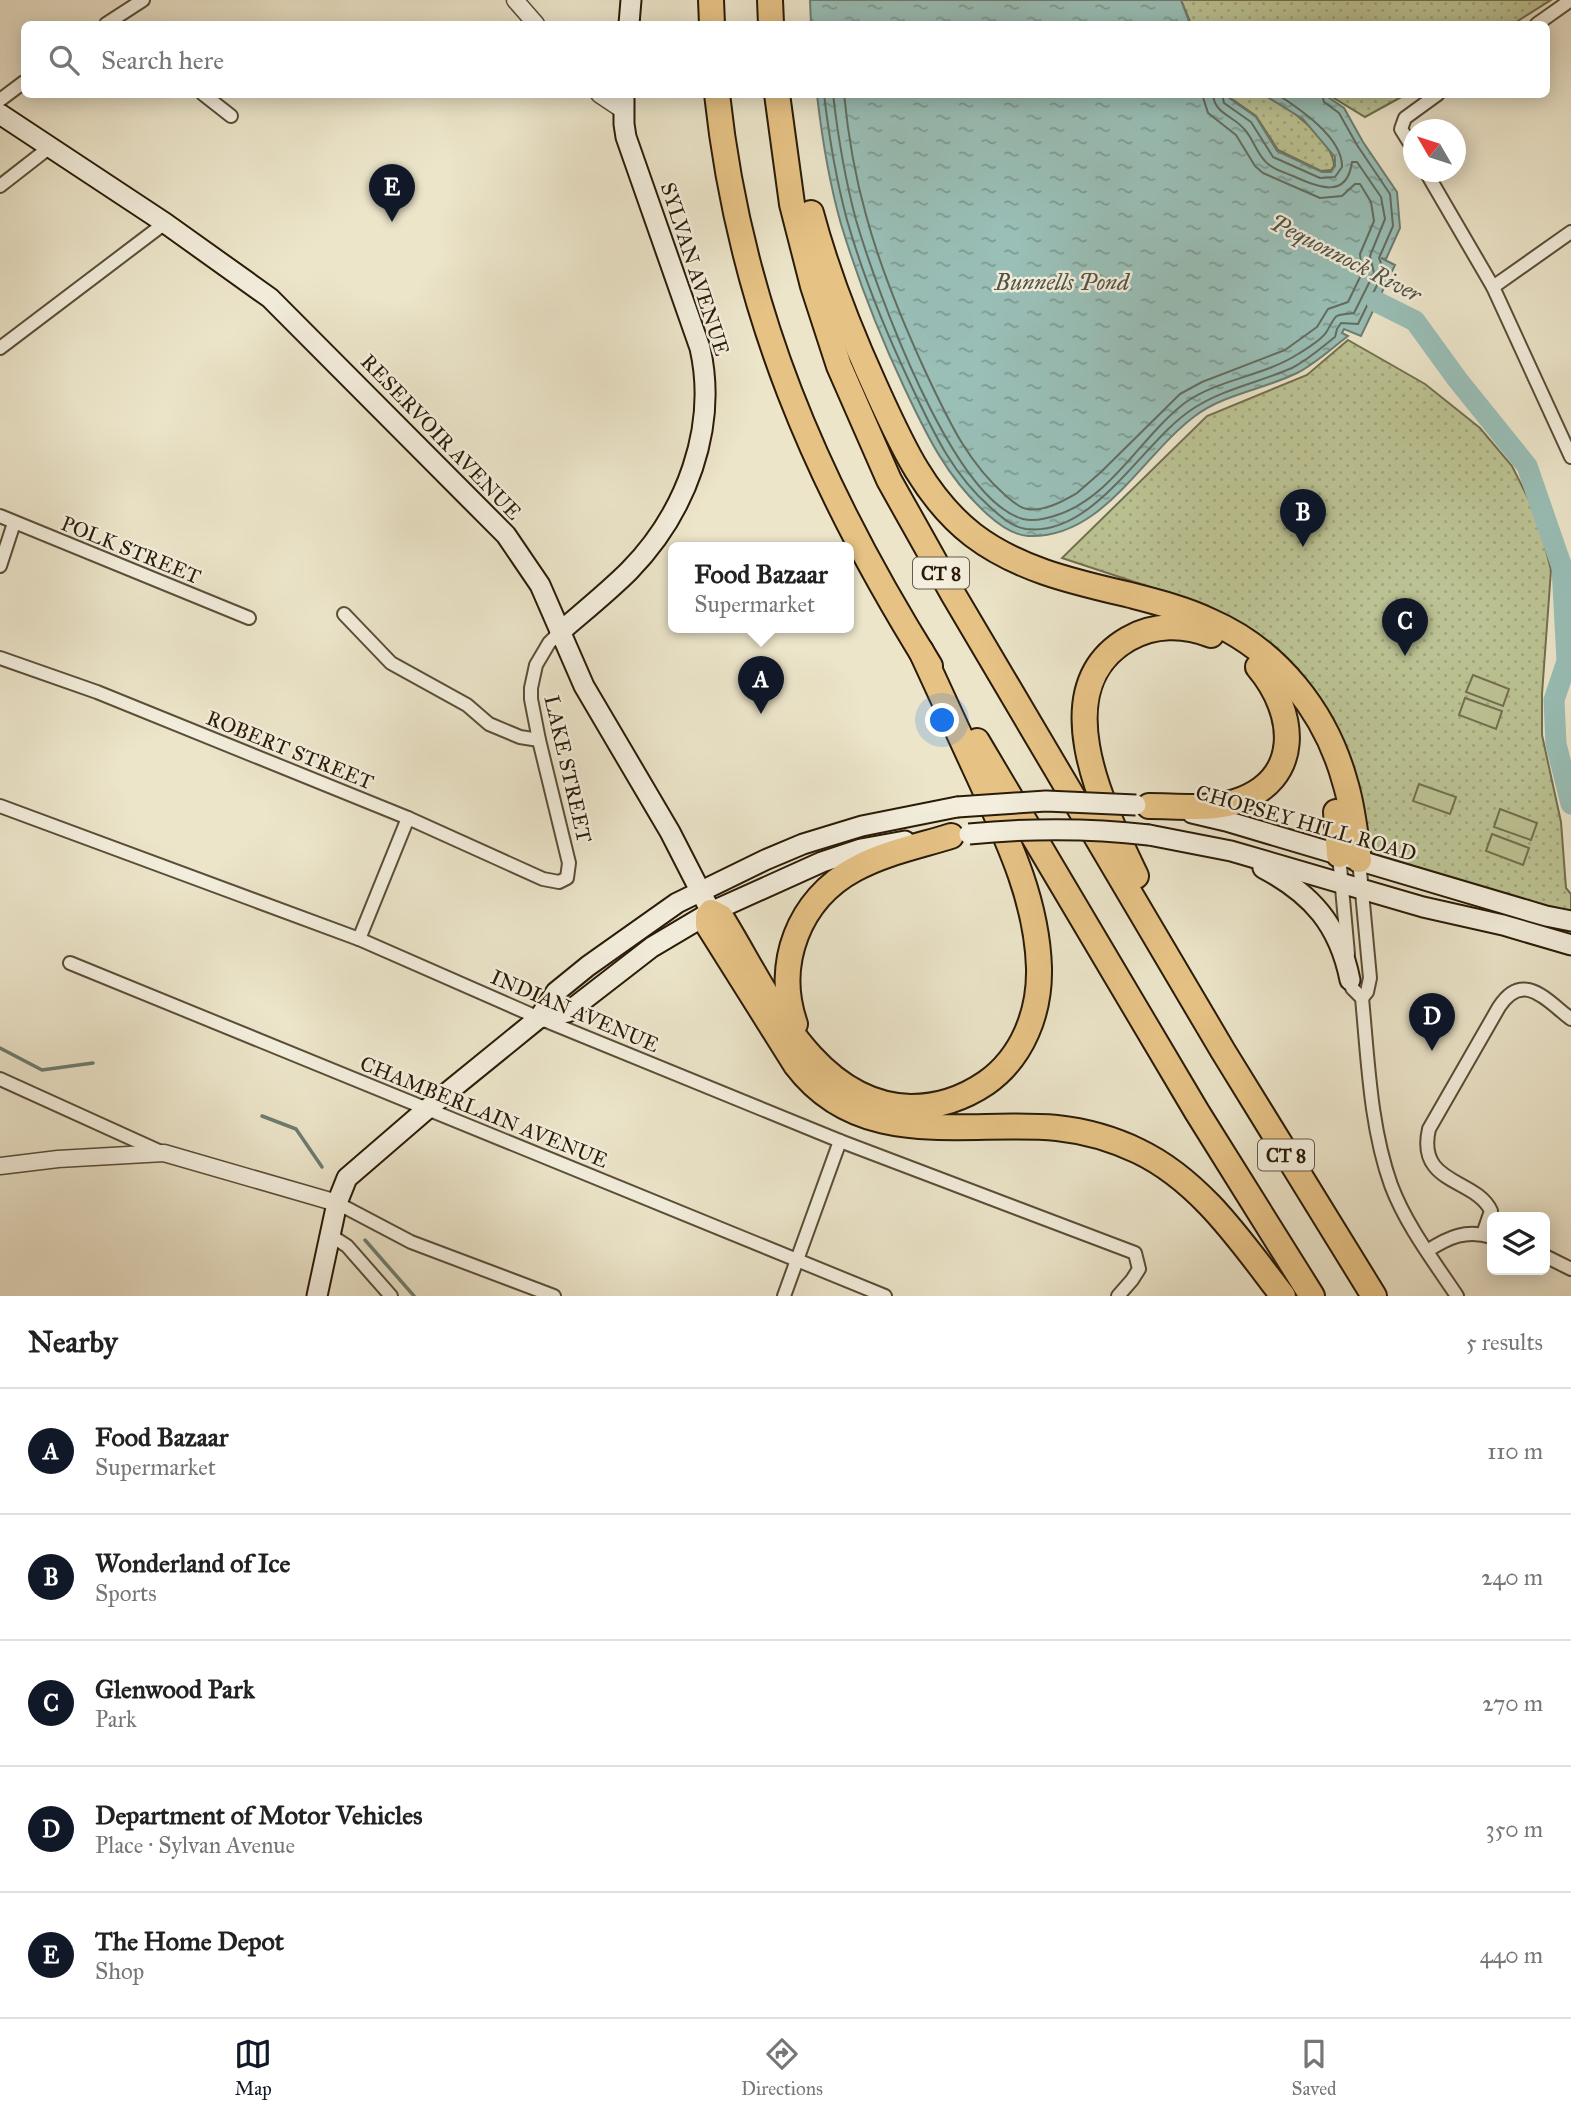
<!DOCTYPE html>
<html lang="en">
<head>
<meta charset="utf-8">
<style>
	body { margin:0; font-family:"IM FELL Great Primer",serif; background:#f6f6f6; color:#222 }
	.controls { position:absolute; right:21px; bottom:21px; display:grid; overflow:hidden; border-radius:10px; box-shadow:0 4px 18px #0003 }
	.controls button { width:63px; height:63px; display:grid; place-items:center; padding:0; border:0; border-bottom:2px solid #e0e0e0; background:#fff; color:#222; font:35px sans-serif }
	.compass { position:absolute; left:1403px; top:119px; width:63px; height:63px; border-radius:50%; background:#fff; box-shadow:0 4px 18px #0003; rotate:309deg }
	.you { position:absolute; left:943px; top:721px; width:24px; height:24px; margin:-18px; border:5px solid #fff; border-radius:50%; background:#1a73e8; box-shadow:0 0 0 10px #1a73e833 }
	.badge { display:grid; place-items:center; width:46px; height:46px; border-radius:50%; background:#111827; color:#fff; font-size:23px; font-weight:700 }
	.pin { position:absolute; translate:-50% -58px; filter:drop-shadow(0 2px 4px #0008) }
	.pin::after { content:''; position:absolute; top:37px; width:24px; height:21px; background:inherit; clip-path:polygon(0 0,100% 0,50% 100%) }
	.popup { position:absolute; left:668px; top:542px; width:186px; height:91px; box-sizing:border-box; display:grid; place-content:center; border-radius:10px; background:#fff; filter:drop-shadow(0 2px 5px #0005); font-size:23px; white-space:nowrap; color:#767676 }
	.popup b { font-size:26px; color:#222 }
	.popup::after { content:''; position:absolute; left:50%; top:100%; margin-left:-14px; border:14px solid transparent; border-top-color:#fff }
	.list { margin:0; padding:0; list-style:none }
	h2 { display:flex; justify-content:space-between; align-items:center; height:91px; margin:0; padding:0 28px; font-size:30px }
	h2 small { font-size:23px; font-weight:400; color:#767676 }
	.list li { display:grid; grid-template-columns:46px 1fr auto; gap:21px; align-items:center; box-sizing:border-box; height:126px; padding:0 28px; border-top:2px solid #e0e0e0 }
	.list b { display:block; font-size:26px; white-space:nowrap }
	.list p { margin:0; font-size:23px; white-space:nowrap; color:#767676 }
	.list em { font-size:23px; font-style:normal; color:#767676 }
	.icon { flex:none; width:38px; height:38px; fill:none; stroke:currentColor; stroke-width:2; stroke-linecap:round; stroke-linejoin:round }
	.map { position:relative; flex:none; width:1571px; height:1296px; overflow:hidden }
	.search { position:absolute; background:#fff; box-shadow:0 4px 18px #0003; left:21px; right:21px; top:21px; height:77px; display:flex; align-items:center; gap:18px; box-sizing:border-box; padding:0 24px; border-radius:10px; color:#767676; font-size:26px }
	.sheet { height:721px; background:#fff }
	nav { display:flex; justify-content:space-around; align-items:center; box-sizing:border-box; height:98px; border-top:2px solid #e0e0e0; background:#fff; font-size:19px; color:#767676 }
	nav a { display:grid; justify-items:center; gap:4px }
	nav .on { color:#111827 }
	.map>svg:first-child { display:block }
</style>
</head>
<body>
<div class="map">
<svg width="1571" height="1296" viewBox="0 0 1571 1296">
	<defs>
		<pattern id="green-dots" width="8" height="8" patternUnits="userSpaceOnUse" patternTransform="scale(1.75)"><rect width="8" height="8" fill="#bcc394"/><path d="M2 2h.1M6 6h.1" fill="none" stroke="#a2a77e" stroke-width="1.8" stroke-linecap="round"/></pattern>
		<pattern id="water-ripples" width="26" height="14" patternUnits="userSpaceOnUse" patternTransform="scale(1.75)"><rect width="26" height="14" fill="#99bfb7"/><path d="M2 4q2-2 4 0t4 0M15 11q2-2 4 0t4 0" fill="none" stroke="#7d9a93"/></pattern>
	</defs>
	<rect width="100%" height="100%" fill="#ece5ca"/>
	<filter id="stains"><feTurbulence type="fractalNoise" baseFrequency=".00286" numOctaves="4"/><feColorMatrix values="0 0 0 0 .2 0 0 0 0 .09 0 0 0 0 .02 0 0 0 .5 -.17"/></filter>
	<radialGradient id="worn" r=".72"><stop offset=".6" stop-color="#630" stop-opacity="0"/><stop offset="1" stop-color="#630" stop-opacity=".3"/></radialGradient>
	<g fill="url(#green-dots)" stroke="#736f4e" stroke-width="2">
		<polygon points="1181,0 1551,0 1513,24 1191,24"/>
		<path d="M 1226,95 C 1237,94 1254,91 1264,95 C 1287,104 1334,142 1334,166 L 1331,170 L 1321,171 L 1278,150 L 1256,116 Z"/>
		<polygon points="1329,95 1405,95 1365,117"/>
		<polygon points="1348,340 1425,384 1480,428 1512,466 1538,518 1551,570 1542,694 1542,735 1561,822 1566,888 1571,894 1571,912 1404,875 1348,857 1343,803 1323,741 1293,687 1174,595 1062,558 1207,416 1307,375"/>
	</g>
	<g fill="#bcc394" stroke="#736f4e" stroke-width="2">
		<polygon points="1473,675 1509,689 1503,706 1466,692"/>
		<polygon points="1465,698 1502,711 1496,729 1459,715"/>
		<polygon points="1419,784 1456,797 1450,814 1413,801"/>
		<polygon points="1500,809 1537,823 1531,840 1494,827"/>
		<polygon points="1492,834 1529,848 1523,865 1486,851"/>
	</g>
	<g fill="url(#water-ripples)" stroke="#6d7d71" stroke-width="2">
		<polygon points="810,0 1181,0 1190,24 811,24"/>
		<path d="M 817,95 L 1225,95 L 1256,117 L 1277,151 L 1322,172 L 1331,172 L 1335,166 L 1335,157 L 1303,119 L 1264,95 L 1325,95 L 1344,108 L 1363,142 L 1397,192 L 1400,228 L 1386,259 L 1381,258 L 1395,265 L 1361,336 L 1344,329 L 1342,333 L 1348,336 C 1332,348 1315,364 1297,373 C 1265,389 1224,394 1195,416 C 1142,455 1103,539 1028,536 C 1012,535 998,524 987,514 C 947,478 926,434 904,387 C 879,334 858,280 841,224 C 829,182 822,138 817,95 Z"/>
	</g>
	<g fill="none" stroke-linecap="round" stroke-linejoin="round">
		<g stroke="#626d5f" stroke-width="2">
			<path d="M 824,94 C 829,137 836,179 847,220 C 863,276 885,330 910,383 C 932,429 951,473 990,507 C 1000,516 1012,527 1026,529 C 1095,537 1143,440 1194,408 C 1223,389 1260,382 1292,368 C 1308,360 1321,348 1335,337 L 1337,329 L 1341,323 L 1358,324 L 1384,271 L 1379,258 L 1393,226 L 1390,194 L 1357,145 L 1339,113 L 1324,102 L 1322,94"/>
			<path d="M 833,94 C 838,137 845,179 856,220 C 876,288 951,499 1023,519 C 1034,522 1049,518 1060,514 C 1113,495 1142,435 1186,402 C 1219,379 1264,376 1298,354 C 1306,349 1322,340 1327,331 C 1338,312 1333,316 1354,313 L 1374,273 L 1370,256 L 1385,219 L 1381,197 L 1357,162 L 1352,162 C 1347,200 1317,187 1293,176 C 1284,172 1271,169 1265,161 C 1256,152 1253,138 1244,129 C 1234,116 1214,114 1213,94"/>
			<path d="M 844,94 C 848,135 855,176 866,215 C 881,271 903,323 927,375 C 948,419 967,462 1005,495 C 1011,500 1019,508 1027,509 C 1044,512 1063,501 1077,493 L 1101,472 L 1180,394 L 1202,382 L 1285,350 L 1317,327 L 1328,309 L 1348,302 L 1362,273 L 1360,254 L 1374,221 L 1371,202 L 1360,184 L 1355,184 L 1342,196 L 1320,198 L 1263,173 L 1255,166 L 1236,135 L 1208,113 L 1202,94"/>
			<path d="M 1222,94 L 1224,103 L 1251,122 L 1273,157 L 1320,178 L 1335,177 L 1342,167 C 1343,138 1300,109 1277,94"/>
		</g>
		<g stroke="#6d7d71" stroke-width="3.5">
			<polyline points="0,1048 42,1070 93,1063"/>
			<polyline points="262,1116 296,1129 322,1167"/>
			<polyline points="365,1240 414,1296"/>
		</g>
		<polyline stroke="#99bfb7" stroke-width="21" points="1377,302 1415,321 1457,379 1527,466 1562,567 1567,661 1554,700 1556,744 1571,804"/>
		<defs>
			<g id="minor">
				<polyline points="106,24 143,0"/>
				<polyline points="1537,24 1571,0"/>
				<polyline points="203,94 231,116"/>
				<polyline points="0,100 24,82"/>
				<polyline points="1414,150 1401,129 1405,118 1438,94"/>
				<polyline points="1426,172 1493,287 1571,457"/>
				<polyline points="0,186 50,147"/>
				<polyline points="1493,287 1571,232"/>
				<polyline points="0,348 165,223"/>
				<polyline points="0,516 249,618"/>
				<polyline points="0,566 14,523"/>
				<polyline points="344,614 391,663 467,705 489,724 520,737 539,740"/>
				<polyline points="0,658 97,692 408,818 543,879 559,882 567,878 569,863 539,740 531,699 531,688 536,665 549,643 560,632"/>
				<polyline points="0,806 359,939 539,1018 840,1141 1135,1253 1139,1269 1132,1280 1118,1296"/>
				<polyline points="1339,855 1348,954"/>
				<polyline points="1359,860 1370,978 1367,992 1362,998"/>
				<polyline points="359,939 408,818"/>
				<polyline points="70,963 885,1296"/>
				<path d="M 1349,975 L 1352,988 L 1362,998 C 1368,1060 1370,1126 1391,1185 C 1406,1225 1433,1260 1457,1296"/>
				<polyline points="0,1079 161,1152"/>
				<polyline points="337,1203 411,1242 554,1296"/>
				<path d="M 1483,1234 L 1491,1211 C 1476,1178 1416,1185 1429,1129 L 1499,1007 C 1523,970 1546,1000 1571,1019"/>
				<polyline points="330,1235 347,1246 391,1296"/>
				<path d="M 1427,1251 C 1449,1237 1466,1229 1492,1237"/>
				<polyline points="1545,1256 1571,1269"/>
				<polyline points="784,1296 840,1141"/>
			</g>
			<g id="tertiary">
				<polyline points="515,0 536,24"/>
				<polyline points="599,94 623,110"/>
				<polyline points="0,1166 58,1159 164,1153 337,1203"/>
			</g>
			<g id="secondary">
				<polyline points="629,24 631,0"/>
				<polyline points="0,114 165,223 270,298 506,535 540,585 584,686 670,832 711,912"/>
				<path d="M 560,632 C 583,612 608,592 629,571 C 686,513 718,428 700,348 L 626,137 L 624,124 L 624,94"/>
				<polyline points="1192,813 1226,821 1546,916 1571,921"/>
				<polyline points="1149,835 1231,851 1423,907 1503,925 1571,945"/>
				<path d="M 1263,868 C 1312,894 1339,925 1350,980"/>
				<polyline points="539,1018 568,1012 652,947 711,912 822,862 861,849 905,841"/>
				<polyline points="317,1296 337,1203 347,1178 427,1109 539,1018 556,992 588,966 677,903 765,860 803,844 862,826 957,807"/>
			</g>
			<g id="motorway">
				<polyline points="711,0 712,24"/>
				<polyline points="770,0 771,24"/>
				<path d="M 717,94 C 740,308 817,485 930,666"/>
				<polyline points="777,94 792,204 813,286 839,366 889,480 953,594 1223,1051 1374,1296"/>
				<path d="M 811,213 C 827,273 849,329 875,386 C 900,441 924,497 973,535 C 1019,570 1075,582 1130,595 C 1157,602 1185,609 1210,621 C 1277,650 1326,712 1345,782 C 1353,807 1355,834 1359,860"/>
				<path d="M 921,651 C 940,693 960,735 979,777 C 1007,838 1037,899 1039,968 C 1040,1012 1023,1057 986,1083 C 964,1098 937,1107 911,1107 C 812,1105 766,989 721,917 L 711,912 L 708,916 L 708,925 L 796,1065 C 861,1151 964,1120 1057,1128 C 1085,1131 1113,1139 1138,1151 C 1201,1181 1242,1243 1283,1296"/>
				<polyline points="977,741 1197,1112 1312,1296"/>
				<path d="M 1149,806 C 1177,806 1209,810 1235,802 C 1303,780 1297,713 1258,667"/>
				<polyline points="1336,812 1339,855"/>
				<path d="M 1136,876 C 1105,811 1042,689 1128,639 C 1154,624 1184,624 1211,635"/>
				<path d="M 795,1024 C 774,964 799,899 855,869 C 884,853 919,846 951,836"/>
			</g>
		</defs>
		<use href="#minor" stroke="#5a4e38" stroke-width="16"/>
		<use href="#tertiary" stroke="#5a4e38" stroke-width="19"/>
		<use href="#secondary" stroke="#2a1b07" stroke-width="23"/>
		<use href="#motorway" stroke="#2a1b07" stroke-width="28"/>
		<use href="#minor" stroke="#f3eedd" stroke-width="12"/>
		<use href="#tertiary" stroke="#f3eedd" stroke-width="16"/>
		<use href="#secondary" stroke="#f3eedd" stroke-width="19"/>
		<use href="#motorway" stroke="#e6c285" stroke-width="24"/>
		<defs>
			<g id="secondary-bridge">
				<polyline points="957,807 1046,801 1136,805"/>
				<path d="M 969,834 C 1030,828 1089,828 1149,835"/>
			</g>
		</defs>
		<use href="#secondary-bridge" stroke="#2a1b07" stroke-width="23" stroke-linecap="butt"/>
		<use href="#secondary-bridge" stroke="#f3eedd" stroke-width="19"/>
	</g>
	<g text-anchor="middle" stroke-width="5" stroke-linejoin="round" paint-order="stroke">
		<g fill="#f3eedd" stroke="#665a47" stroke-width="2">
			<rect x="913" y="557.5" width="56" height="31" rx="5"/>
			<rect x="1258" y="1139.5" width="56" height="31" rx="5"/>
		</g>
		<g font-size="19" font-weight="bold" fill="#2a1b07">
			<text x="941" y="580">CT 8</text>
			<text x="1286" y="1162">CT 8</text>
		</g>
		<g font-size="21" fill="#2a1b07" stroke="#f3eedd">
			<text transform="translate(695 269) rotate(72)" y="7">SYLVAN AVENUE</text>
			<text transform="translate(441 437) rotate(46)" y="7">RESERVOIR AVENUE</text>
			<text transform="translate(131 550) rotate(22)" y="7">POLK STREET</text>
			<text transform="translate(290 750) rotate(22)" y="7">ROBERT STREET</text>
			<text transform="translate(568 769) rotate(77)" y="7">LAKE STREET</text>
			<text transform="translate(1306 823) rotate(16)" y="7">CHOPSEY HILL ROAD</text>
			<text transform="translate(575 1011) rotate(23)" y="7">INDIAN AVENUE</text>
			<text transform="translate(484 1112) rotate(22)" y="7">CHAMBERLAIN AVENUE</text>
		</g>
		<g font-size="23" font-style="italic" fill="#515445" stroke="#f3eedd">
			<text transform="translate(1346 258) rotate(27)" y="8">Pequonnock River</text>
			<text x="1062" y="290">Bunnells Pond</text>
		</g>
	</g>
	<rect width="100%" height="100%" filter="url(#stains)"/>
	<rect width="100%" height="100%" fill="url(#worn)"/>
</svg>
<div class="controls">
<button><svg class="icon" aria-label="layers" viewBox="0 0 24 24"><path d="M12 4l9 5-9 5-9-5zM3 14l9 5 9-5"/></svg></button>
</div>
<svg class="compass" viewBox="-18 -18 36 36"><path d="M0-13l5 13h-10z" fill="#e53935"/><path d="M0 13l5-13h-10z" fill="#767676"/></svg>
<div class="you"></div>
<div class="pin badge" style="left:761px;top:714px">A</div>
<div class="popup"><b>Food Bazaar</b>Supermarket</div>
<div class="pin badge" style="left:1303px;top:547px">B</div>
<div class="pin badge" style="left:1405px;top:656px">C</div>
<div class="pin badge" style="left:1432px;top:1051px">D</div>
<div class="pin badge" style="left:392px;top:222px">E</div>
<div class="search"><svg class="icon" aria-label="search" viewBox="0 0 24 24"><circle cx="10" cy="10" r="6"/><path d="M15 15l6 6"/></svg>Search here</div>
</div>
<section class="sheet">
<h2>Nearby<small>5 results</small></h2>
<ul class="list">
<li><span class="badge">A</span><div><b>Food Bazaar</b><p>Supermarket</p></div><em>110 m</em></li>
<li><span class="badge">B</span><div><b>Wonderland of Ice</b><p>Sports</p></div><em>240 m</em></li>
<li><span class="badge">C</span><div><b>Glenwood Park</b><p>Park</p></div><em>270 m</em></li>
<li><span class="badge">D</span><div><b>Department of Motor Vehicles</b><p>Place · Sylvan Avenue</p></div><em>350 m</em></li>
<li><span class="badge">E</span><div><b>The Home Depot</b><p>Shop</p></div><em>440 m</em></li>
</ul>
</section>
<nav>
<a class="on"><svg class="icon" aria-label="map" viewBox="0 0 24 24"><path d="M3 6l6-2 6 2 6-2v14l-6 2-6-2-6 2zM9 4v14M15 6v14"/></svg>Map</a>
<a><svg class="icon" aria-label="directions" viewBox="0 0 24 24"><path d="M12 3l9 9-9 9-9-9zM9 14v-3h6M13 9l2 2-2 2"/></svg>Directions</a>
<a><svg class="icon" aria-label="saved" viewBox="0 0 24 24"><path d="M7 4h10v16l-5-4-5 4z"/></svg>Saved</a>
</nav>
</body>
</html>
